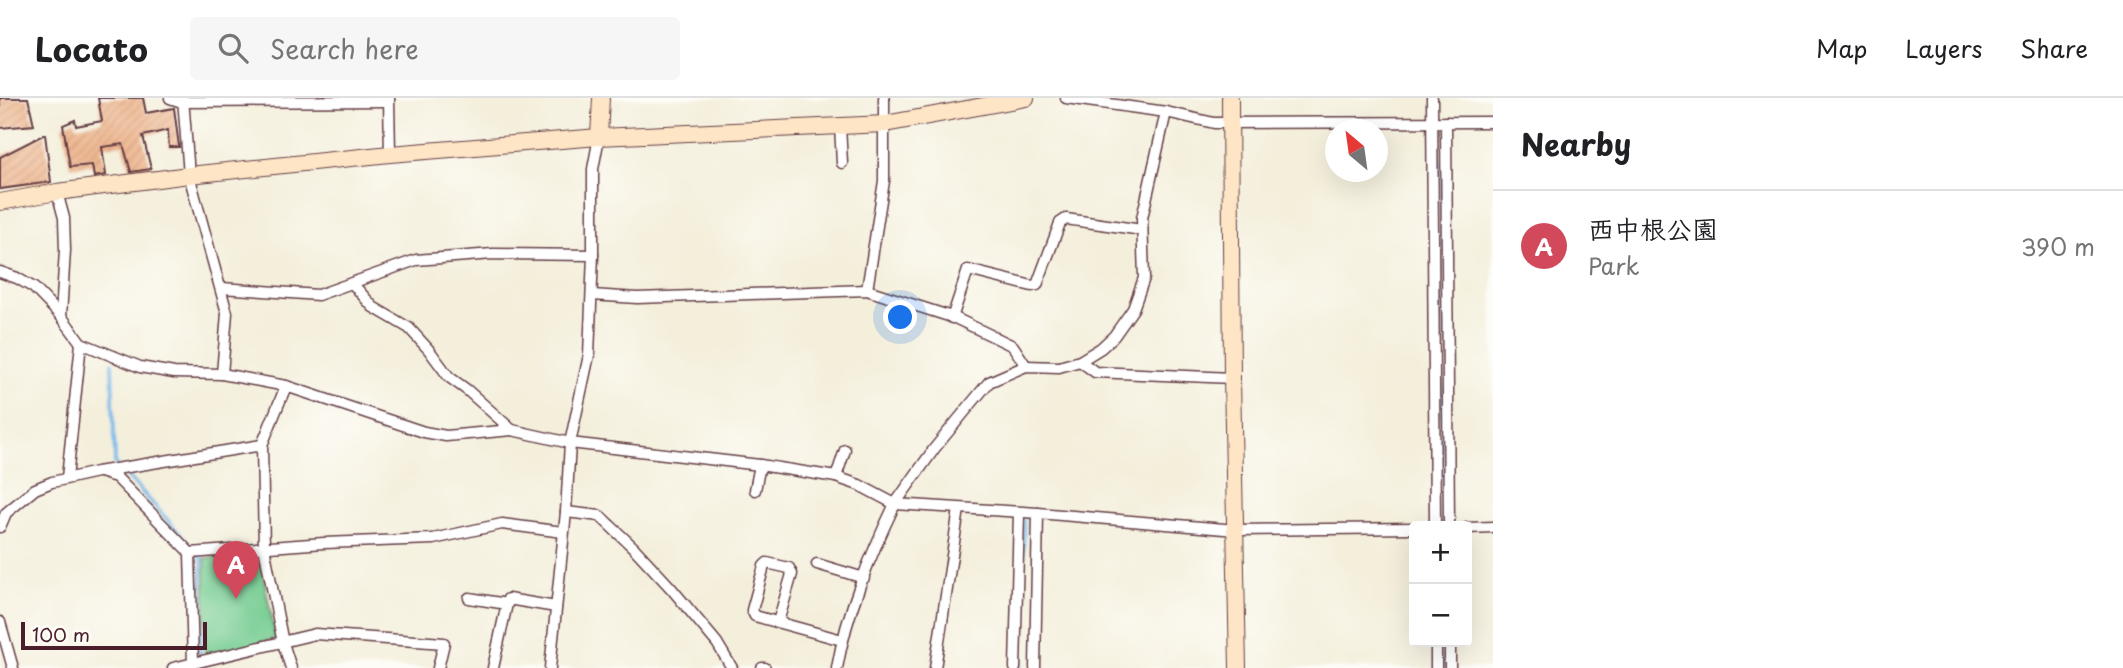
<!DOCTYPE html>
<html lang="en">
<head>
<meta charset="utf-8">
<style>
	body { margin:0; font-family:"Playpen Sans","Klee One",sans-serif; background:#f6f6f6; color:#202124 }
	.controls { position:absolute; right:21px; bottom:21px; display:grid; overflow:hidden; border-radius:7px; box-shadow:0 7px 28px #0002 }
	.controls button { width:63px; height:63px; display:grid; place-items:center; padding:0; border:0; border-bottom:2px solid #e0e0e0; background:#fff; color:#202124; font:35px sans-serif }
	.compass { position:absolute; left:1325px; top:21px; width:63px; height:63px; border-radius:50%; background:#fff; box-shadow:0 7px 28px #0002; rotate:331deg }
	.scale { position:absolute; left:21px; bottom:18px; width:186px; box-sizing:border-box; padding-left:7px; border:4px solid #4a1f2b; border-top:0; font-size:19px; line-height:24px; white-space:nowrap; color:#4a1f2b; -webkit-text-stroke:5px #fdfcf7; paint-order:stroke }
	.you { position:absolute; left:901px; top:220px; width:24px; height:24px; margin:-18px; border:5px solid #fff; border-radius:50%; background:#1a73e8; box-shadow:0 0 0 10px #1a73e833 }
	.badge { display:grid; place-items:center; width:46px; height:46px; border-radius:50%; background:#d1495b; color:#fff; font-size:23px; font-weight:700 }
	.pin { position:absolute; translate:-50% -58px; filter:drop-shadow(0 2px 4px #0008) }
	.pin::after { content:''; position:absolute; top:37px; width:24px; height:21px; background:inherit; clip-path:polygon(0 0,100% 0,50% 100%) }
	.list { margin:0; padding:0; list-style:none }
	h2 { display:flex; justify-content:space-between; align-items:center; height:91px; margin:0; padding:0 28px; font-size:30px }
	h2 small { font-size:23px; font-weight:400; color:#757577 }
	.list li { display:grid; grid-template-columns:46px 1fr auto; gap:21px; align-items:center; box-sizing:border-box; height:112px; padding:0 28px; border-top:2px solid #e0e0e0 }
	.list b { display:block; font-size:26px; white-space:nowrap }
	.list p { margin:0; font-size:23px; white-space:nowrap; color:#757577 }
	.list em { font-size:23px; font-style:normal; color:#757577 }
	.icon { flex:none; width:38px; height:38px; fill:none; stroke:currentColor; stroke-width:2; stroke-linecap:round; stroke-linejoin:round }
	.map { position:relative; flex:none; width:1493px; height:570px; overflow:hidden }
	header { display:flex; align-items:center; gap:42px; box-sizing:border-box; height:98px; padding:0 35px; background:#fff; border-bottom:2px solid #e0e0e0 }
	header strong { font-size:33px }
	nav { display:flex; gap:38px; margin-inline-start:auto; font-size:24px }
	.search { width:490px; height:63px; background:#f6f6f6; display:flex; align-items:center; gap:18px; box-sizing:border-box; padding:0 24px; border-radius:7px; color:#757577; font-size:26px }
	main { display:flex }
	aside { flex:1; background:#fff }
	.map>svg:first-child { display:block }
</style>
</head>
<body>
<header>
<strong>Locato</strong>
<div class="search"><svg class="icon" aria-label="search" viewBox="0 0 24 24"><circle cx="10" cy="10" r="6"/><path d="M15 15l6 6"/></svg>Search here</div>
<nav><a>Map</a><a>Layers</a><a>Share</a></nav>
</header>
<main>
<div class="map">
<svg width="1493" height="570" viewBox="0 0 1493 570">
	<defs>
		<pattern id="building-hatch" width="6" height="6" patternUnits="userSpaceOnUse" patternTransform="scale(1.75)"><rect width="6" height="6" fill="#eeb48b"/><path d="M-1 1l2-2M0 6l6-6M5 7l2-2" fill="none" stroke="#ce9a78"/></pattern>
	</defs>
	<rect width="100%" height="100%" fill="#fdfcf7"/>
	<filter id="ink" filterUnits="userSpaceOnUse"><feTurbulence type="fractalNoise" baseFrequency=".0143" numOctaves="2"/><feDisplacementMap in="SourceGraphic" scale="14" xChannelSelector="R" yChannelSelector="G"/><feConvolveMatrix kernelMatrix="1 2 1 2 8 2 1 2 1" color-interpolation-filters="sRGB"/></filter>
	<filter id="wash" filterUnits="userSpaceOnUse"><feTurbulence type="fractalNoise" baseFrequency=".00686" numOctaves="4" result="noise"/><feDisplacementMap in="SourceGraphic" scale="28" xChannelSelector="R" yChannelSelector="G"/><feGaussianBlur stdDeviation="1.57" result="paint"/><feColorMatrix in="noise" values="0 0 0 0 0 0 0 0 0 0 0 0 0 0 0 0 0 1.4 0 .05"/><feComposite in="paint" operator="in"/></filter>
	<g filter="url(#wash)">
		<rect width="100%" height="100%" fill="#f4efdb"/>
		<polygon fill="#74cc91" stroke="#5f765e" stroke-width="2" points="259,456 276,541 205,557 205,460"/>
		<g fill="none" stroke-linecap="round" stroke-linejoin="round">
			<g stroke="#75b7ea" stroke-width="3.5">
				<polyline points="1441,63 1443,428"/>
				<polyline points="112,265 115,365 117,367"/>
				<polyline points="123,373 202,460 200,554 204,570"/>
				<polyline points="1444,544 1444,570"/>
				<polyline points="1021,570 1024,422"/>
			</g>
		</g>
		<g id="blocks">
			<g fill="url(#building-hatch)">
				<polygon points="0,0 28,0 34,27 0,30"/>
				<polygon points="98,0 143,0 146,15 174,10 179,49 169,49 168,32 143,38 151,71 131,74 123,46 102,49 106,77 94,79 92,67 70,69 63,27 75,22 76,28 102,23"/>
				<polygon points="45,36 51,84 0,91 0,59"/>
			</g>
		</g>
	</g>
	<g filter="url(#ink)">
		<use href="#blocks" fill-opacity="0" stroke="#643e45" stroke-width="2"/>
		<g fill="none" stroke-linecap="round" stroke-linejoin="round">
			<defs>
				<g id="street">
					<polyline points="170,0 182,4 389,3"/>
					<polyline points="183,0 189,77 227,215 222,276"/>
					<polyline points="389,0 390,56"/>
					<polyline points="1066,0 1166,14"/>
					<polyline points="1432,0 1435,428"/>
					<polyline points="1446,24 1449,428"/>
					<polyline points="840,28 842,65"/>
					<polyline points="57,94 64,120 65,152 61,218"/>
					<path d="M 0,174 L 17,180 L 34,190 L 61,218 L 81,245 L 140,269 L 174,275 L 222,276 L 286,288 L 424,334 L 446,338 L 512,332 L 570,345 L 760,367 L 836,379 L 859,387 L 895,406 C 870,458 847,513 837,570"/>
					<polyline points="352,185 373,209 409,230 429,252 449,279 467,292 512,332"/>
					<polyline points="222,190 318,197 416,162 493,156 593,157"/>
					<polyline points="867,192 884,83 884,0"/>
					<polyline points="592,197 637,200 867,192 955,220 1013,248 1026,268"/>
					<polyline points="952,220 968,172 1032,188 1037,187 1060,125 1066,121 1142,132"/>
					<polyline points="1080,263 1095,274 1232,280"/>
					<polyline points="286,288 262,347 264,449 283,545 291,570"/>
					<polyline points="100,374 116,379 190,455 193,566"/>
					<polyline points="836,379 845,352"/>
					<polyline points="67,380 81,245"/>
					<polyline points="755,392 760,367"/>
					<polyline points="566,414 600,418 633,449 671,490 717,545 732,570"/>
					<polyline points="0,429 6,415 35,391 52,384 97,374 262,347"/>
					<polyline points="1414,430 1236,432 1038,415 895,406 934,351 989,284 1026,268 1059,269 1080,263 1101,250 1114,238 1133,211 1144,180 1142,120 1166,14 1214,25 1493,24"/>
					<polyline points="1467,430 1493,429"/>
					<polyline points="190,455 324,445 433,441 502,426 563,434"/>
					<polyline points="817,466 864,480"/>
					<polyline points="469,500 507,506"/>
					<polyline points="0,524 13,570"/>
					<polyline points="778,524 792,476 789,470 767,465 764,468 752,512 755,518 842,542"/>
					<polyline points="1436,544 1436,570"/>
					<polyline points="1450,544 1450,570"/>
					<polyline points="173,570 315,536 444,545 438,570"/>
					<polyline points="493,570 508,501 556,509"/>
					<polyline points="550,570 566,414 570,345 589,257 593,157 593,71 599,39"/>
					<polyline points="762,570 765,570"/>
					<polyline points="935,570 959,411"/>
					<polyline points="1015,570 1019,415"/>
					<polyline points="1035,570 1038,415"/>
				</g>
				<g id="secondary">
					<polyline points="1230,0 1232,280 1238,570"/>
					<polyline points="599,39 601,0"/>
					<polyline points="0,104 57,94 189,77 390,56 599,39 885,26 1026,0"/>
				</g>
			</defs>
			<use href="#street" stroke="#643e45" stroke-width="13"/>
			<use href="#secondary" stroke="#643e45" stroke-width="18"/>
			<use href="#street" stroke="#fff" stroke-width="10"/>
			<use href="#secondary" stroke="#fde5c5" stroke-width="16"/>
		</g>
	</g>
</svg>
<div class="controls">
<button>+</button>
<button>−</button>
</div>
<svg class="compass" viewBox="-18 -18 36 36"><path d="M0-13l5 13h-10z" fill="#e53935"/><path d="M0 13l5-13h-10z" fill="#757577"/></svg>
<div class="scale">100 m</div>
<div class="you"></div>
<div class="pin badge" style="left:236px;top:501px">A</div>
</div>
<aside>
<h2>Nearby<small></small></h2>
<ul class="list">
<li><span class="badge">A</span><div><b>西中根公園</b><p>Park</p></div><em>390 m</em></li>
</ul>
</aside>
</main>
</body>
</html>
